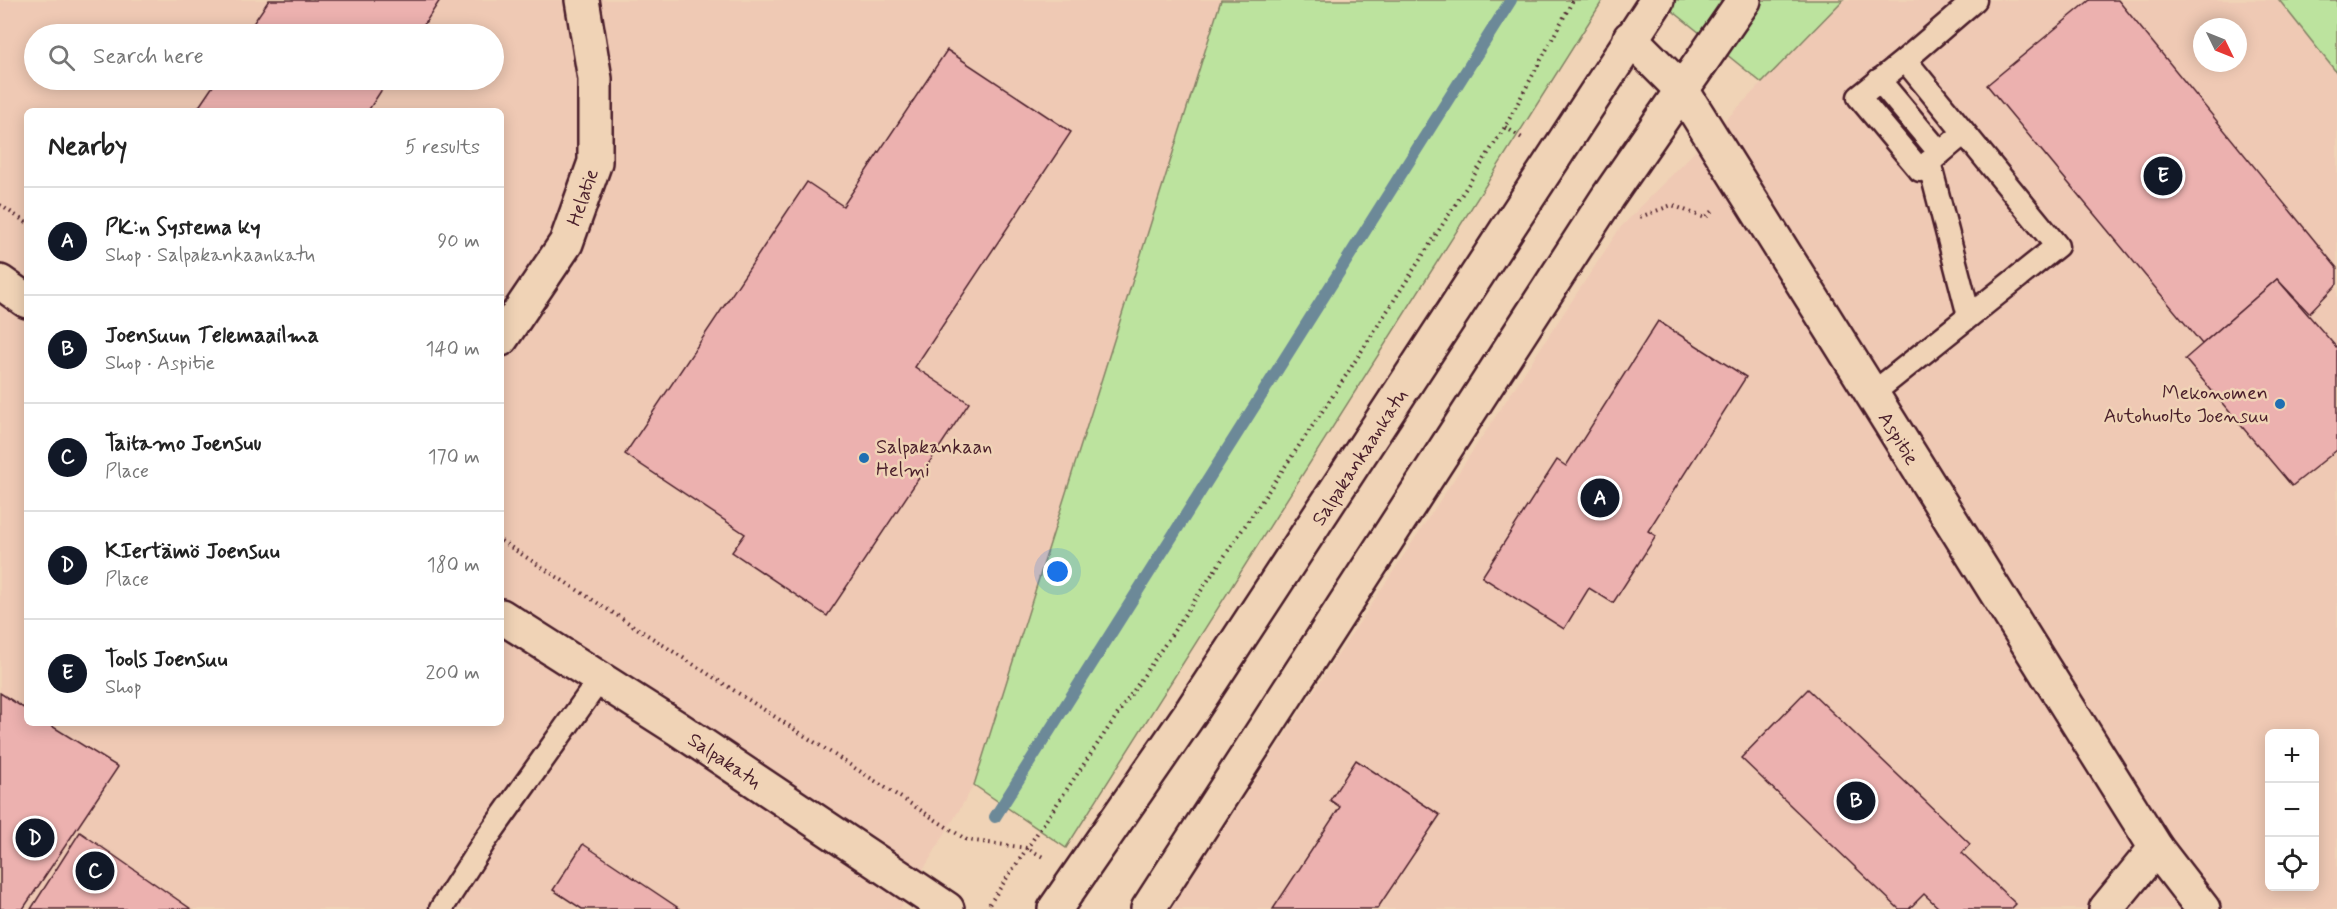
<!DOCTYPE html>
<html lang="en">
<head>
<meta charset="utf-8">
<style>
	body { margin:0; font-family:Mynerve,sans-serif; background:#f2f2f2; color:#222 }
	.controls { position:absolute; right:18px; bottom:18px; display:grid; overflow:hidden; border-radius:9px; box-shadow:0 3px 15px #0003 }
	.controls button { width:54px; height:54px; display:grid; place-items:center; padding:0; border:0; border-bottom:2px solid #e0e0e0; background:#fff; color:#222; font:30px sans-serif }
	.compass { position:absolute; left:2193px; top:18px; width:54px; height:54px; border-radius:50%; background:#fff; box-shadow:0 3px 15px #0003; rotate:133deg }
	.you { position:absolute; left:1058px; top:572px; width:21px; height:21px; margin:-15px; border:4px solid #fff; border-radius:50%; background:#1a73e8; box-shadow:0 0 0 9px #1a73e833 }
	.badge { display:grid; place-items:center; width:39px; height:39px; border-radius:50%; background:#111827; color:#fff; font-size:20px; font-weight:700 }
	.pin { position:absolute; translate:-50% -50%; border:3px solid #fff; box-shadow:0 2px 6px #0006 }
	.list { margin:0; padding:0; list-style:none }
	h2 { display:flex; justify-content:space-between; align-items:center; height:78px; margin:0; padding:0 24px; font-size:26px }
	h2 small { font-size:20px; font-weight:400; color:#767676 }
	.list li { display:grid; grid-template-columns:39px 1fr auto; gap:18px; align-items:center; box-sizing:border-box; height:108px; padding:0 24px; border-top:2px solid #e0e0e0 }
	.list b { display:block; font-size:22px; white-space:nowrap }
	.list p { margin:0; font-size:20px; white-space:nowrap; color:#767676 }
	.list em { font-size:20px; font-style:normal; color:#767676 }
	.icon { flex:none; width:33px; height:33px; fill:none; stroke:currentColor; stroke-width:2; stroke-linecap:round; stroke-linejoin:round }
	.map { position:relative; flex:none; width:2337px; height:909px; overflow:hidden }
	.search { position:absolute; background:#fff; box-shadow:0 3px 15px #0003; left:24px; top:24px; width:480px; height:66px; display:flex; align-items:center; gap:15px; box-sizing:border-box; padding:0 21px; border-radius:33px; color:#767676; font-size:22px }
	.panel { position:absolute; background:#fff; box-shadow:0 3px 15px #0003; left:24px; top:108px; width:480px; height:618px; border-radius:9px }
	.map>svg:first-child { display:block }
</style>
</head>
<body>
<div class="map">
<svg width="2337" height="909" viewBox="0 0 2337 909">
	<rect width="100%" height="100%" fill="#f0d3b6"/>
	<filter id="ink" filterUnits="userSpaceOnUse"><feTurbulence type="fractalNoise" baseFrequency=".0167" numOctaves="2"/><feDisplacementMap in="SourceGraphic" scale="12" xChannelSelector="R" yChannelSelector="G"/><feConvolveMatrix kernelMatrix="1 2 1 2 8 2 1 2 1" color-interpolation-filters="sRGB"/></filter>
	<g filter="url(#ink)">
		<g fill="#efc9b4" fill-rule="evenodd">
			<path d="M 0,0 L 1221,0 L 974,785 L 900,909 L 0,909 ZM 34,34 L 494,34 L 494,80 L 34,80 ZM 27,111 L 501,111 L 501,723 L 27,723 Z"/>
			<path d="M 1843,0 L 2279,0 L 2337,73 L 2337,909 L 1170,909 L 1620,228 ZM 2202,27 L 2238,27 L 2238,63 L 2202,63 ZM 2270,734 L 2314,734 L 2314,886 L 2270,886 Z"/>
		</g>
		<g fill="#bce39e" stroke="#838164" stroke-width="1.5">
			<polygon points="1221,0 1603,0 1066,848 974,785"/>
			<polygon points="1659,0 1843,0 1762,83"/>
			<polygon points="2279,0 2337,0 2337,73"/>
		</g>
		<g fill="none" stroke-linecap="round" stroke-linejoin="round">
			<polyline stroke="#6c8998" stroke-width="12" points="995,817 1511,0"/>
		</g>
		<g fill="#ecb1af" stroke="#4a1f2b" stroke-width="1.5">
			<polygon points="269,0 440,0 418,34 246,34"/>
			<polygon points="2090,0 2118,0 2337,268 2337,284 2309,313 2277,279 2202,344 1987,85"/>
			<polygon points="947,50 1071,132 915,367 969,403 827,616 732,552 745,534 625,454 807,182 843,206"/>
			<polygon points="217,80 388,80 368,111 196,111"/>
			<polygon points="2277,279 2337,348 2337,450 2292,486 2185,359"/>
			<polygon points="1658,321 1746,377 1648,531 1656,536 1613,603 1589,588 1564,629 1482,577 1557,460 1566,466"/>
			<polygon points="1808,689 1970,844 1962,853 2016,904 2011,909 1940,909 1924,894 1909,909 1899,909 1741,758"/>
			<polygon points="0,693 27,710 27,723 47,723 118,767 23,909 0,909"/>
			<polygon points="1356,760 1440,815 1377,909 1273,909 1340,807 1330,800"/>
			<polygon points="80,832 191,909 31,909"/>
			<polygon points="583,844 680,909 582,909 553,890"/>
		</g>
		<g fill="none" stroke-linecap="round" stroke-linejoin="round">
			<defs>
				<g id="service">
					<polyline points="1905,60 1859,97 1920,170 1964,133"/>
					<polyline points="1879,80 1940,153"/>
					<polyline points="1929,162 1969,316"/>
					<polyline points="1872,394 2057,246 1905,60 1975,0"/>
					<polyline points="441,909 484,842 600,679"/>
				</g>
				<g id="minor">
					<polyline points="1630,38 1682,90 2156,848 2106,909"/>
					<polyline points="0,282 27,301"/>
					<polyline points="501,339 566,243 595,162 595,79 582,0"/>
					<polyline points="501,616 677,728 947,909"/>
					<polyline points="2156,848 2203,909"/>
				</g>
				<g id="secondary">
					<polyline points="1055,909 1193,709 1657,0"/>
					<polyline points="1148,909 1608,197 1744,0"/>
				</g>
			</defs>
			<use href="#service" stroke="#4a1f2b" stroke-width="27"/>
			<use href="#minor" stroke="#4a1f2b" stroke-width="38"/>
			<use href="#secondary" stroke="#4a1f2b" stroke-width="38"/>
			<g stroke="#4a1f2b" stroke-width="4" stroke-dasharray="1.5 4.5" stroke-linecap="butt">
				<polyline points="1505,127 1522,138"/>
				<polyline points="0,205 27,223"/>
				<polyline points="1640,217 1672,205 1705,218 1714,210"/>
				<polyline points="501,541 967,840 1027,848 1045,858"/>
				<polyline points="986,909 1336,391 1505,127 1573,0"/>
			</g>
			<use href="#service" stroke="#f0d3b6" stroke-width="22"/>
			<use href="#minor" stroke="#f0d3b6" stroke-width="33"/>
			<use href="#secondary" stroke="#f0d3b6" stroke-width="33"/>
		</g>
	</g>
	<g fill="#1f6fb2" stroke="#f0d3b6" stroke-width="2">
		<circle cx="2280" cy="404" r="6"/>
		<circle cx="864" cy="458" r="6"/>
	</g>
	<g text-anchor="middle" stroke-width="5" stroke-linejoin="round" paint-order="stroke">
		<g font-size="20" fill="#4a1f2b" stroke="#f0d3b6">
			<text transform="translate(582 197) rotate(-71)" y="7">Helatie</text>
			<text transform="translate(1899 438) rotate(58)" y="7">Aspitie</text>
			<text transform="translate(1359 457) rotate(-57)" y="7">Salpakankaankatu</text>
			<text transform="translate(725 760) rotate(34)" y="7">Salpakatu</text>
		</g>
		<g font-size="20" fill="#4a1f2b" stroke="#f0d3b6" text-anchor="end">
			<text x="2268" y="399">Mekonomen<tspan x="2268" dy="23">Autohuolto Joensuu</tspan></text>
			<text x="876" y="453" text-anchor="start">Salpakankaan<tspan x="876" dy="23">Helmi</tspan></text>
		</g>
	</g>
</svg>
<div class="controls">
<button>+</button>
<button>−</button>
<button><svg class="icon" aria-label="locate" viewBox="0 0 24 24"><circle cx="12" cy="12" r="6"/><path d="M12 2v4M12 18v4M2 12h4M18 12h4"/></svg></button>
</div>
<svg class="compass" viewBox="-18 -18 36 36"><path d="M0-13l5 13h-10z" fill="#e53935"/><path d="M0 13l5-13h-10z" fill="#767676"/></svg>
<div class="you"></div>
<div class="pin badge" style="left:1600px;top:498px">A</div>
<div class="pin badge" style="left:1856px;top:801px">B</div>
<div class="pin badge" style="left:95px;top:871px">C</div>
<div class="pin badge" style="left:35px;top:838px">D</div>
<div class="pin badge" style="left:2163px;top:176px">E</div>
<div class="search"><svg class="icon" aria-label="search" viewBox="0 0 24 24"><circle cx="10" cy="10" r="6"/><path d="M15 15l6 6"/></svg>Search here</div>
<section class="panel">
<h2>Nearby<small>5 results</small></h2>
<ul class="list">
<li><span class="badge">A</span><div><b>PK:n Systema ky</b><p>Shop · Salpakankaankatu</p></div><em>90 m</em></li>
<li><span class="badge">B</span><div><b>Joensuun Telemaailma</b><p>Shop · Aspitie</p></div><em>140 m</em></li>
<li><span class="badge">C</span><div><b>Taitamo Joensuu</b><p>Place</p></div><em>170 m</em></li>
<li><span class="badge">D</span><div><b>KIertämö Joensuu</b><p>Place</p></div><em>180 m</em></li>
<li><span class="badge">E</span><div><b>Tools Joensuu</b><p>Shop</p></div><em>200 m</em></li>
</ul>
</section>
</div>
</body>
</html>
